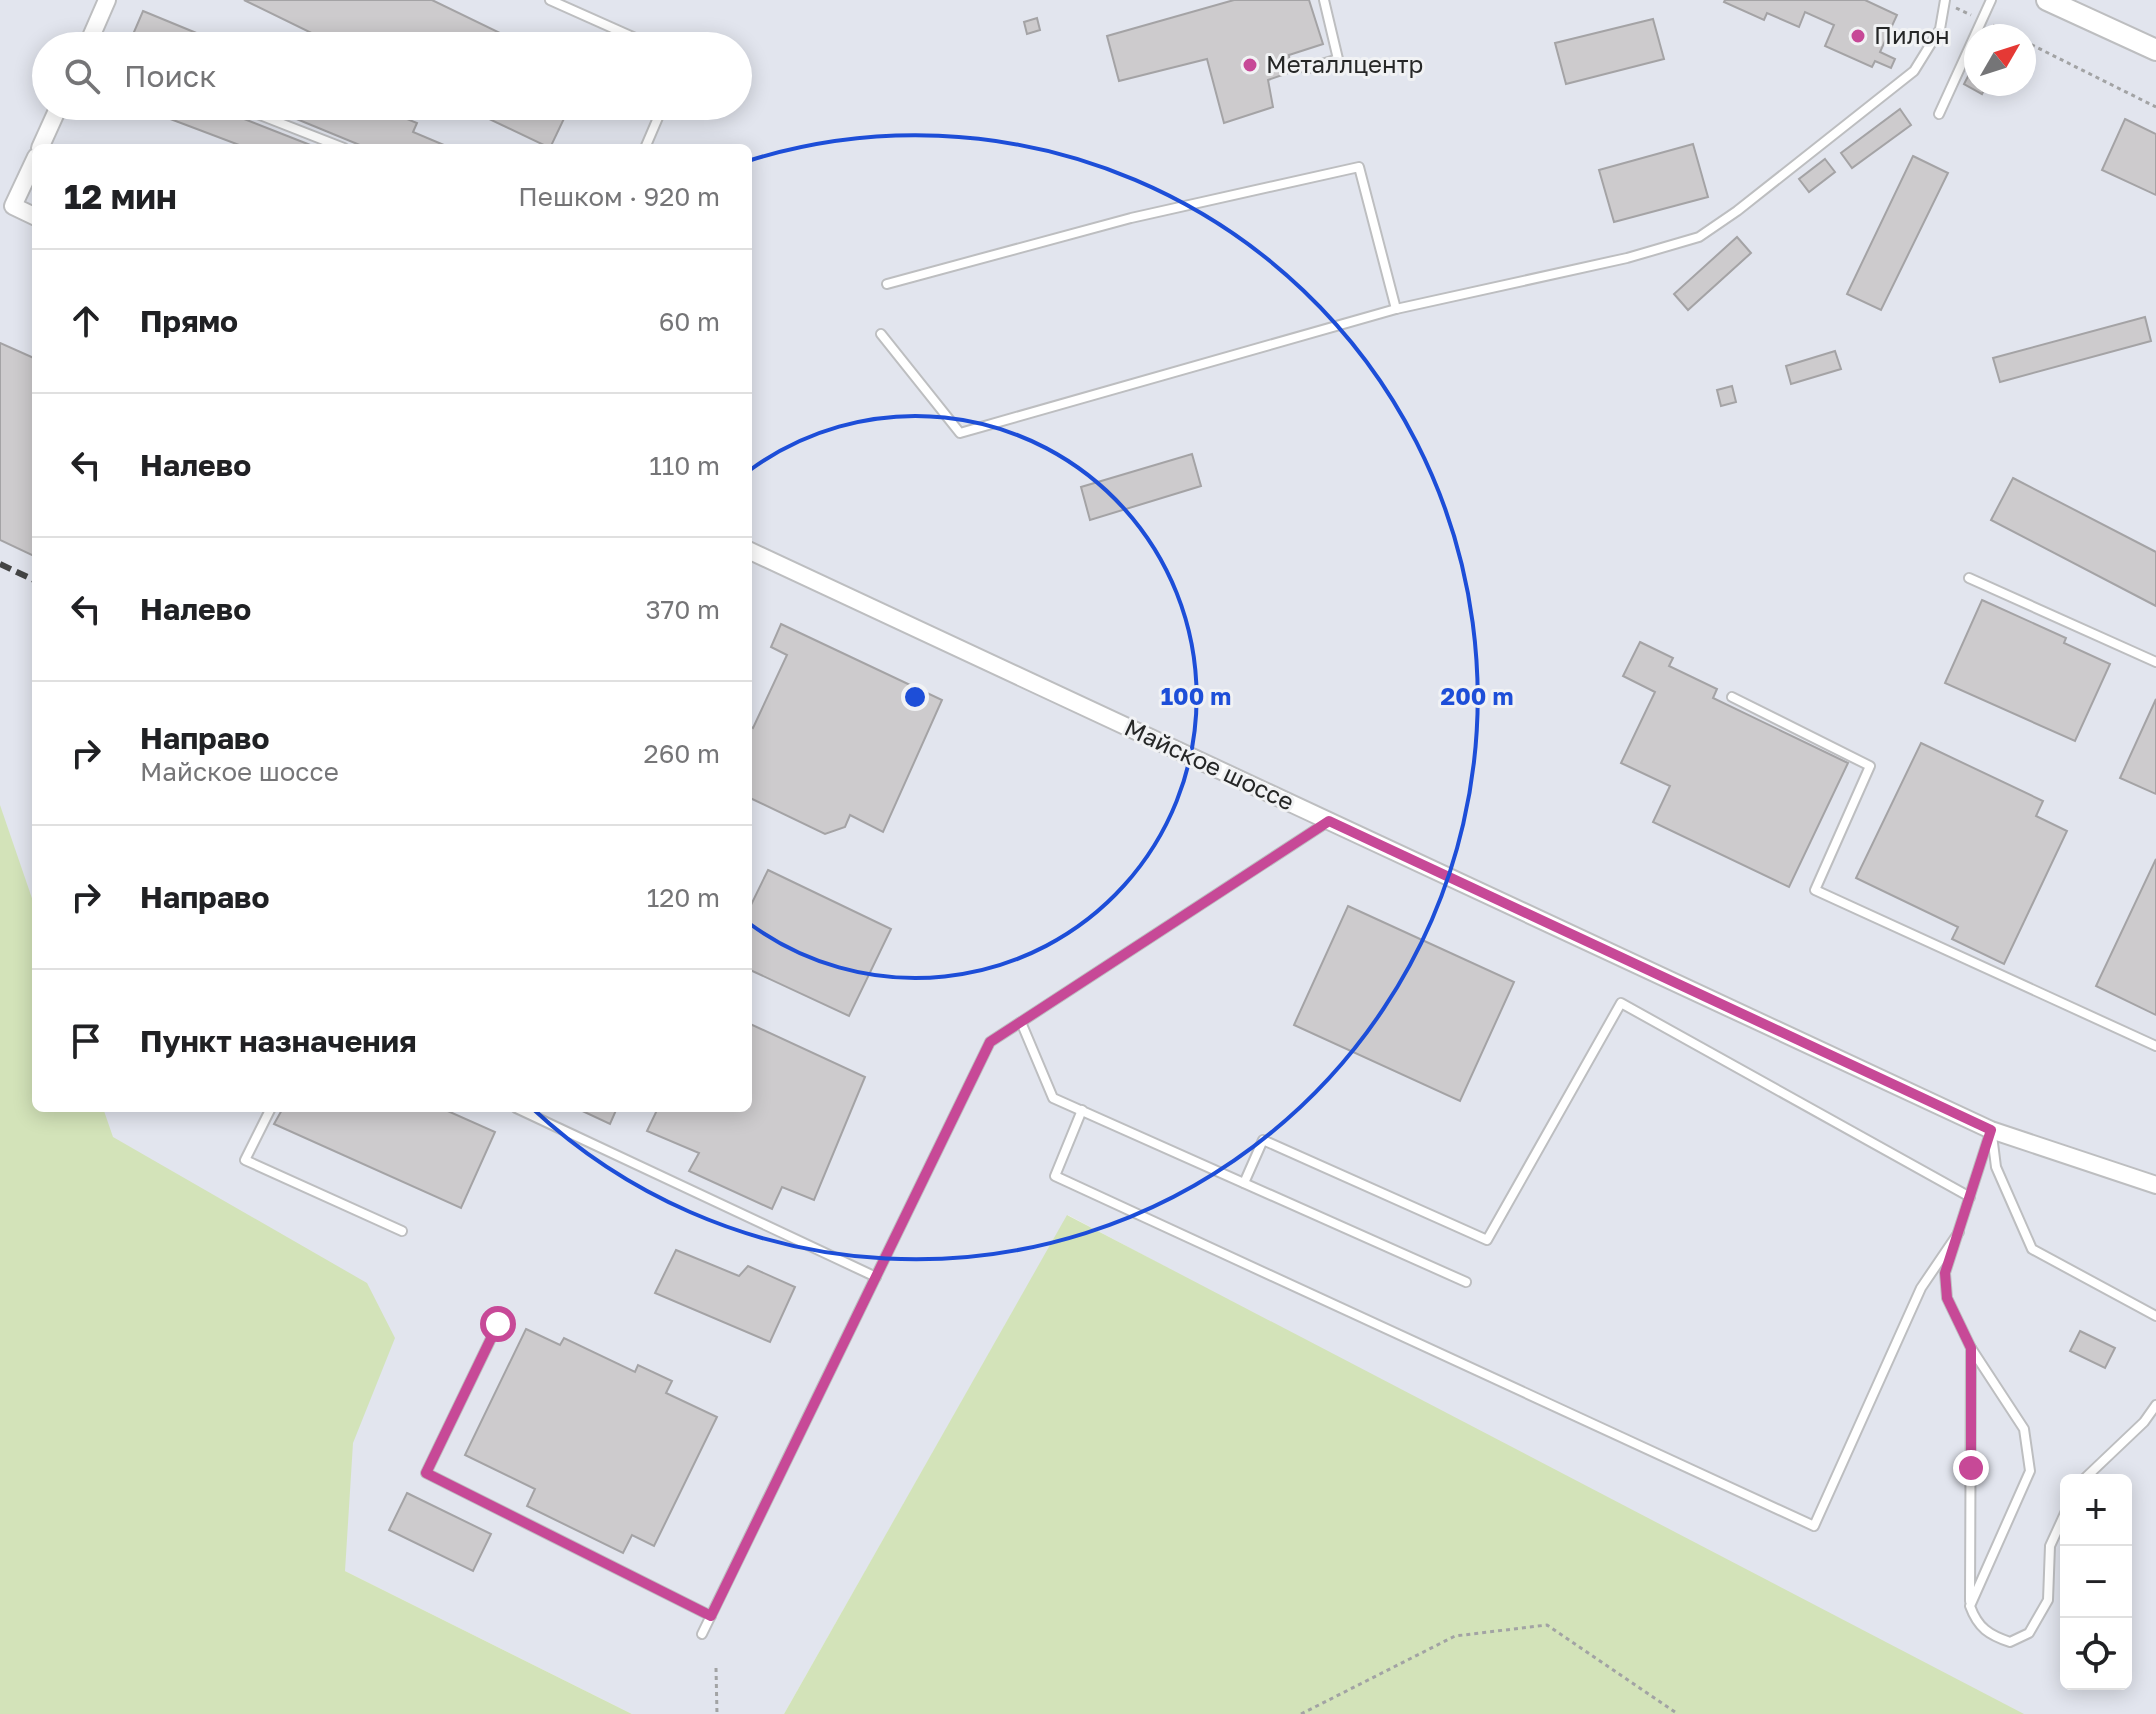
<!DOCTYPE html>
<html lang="ru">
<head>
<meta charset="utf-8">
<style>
	body { margin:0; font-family:"Golos Text",sans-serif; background:#f6f6f6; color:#202124 }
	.controls { position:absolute; right:24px; bottom:24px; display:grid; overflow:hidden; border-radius:12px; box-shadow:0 4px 20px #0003 }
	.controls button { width:72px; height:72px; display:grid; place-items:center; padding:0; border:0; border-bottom:2px solid #e0e0e0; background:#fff; color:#202124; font:40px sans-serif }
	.compass { position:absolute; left:1964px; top:24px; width:72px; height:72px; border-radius:50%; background:#fff; box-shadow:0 4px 20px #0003; rotate:51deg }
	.stop { position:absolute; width:24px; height:24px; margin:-18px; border:6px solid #c74997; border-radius:50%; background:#fff }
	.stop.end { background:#c74997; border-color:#fff; box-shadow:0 2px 8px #0008 }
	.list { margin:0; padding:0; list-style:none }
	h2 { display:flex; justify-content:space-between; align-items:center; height:104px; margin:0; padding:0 32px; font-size:34px }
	h2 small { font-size:26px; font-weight:400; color:#757577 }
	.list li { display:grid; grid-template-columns:52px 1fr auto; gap:24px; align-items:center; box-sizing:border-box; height:144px; padding:0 32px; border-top:2px solid #e0e0e0 }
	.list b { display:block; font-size:30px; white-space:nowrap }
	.list p { margin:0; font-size:26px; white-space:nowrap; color:#757577 }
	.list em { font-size:26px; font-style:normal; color:#757577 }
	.icon { flex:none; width:44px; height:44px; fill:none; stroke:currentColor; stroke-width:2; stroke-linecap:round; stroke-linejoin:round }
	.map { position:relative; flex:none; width:2156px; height:1714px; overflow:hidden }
	.search { position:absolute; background:#fff; box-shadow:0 4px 20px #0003; left:32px; top:32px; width:720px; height:88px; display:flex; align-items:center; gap:20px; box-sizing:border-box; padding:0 28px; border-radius:44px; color:#757577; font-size:30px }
	.panel { position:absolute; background:#fff; box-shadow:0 4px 20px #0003; left:32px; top:144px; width:720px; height:968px; border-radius:12px }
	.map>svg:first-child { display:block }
</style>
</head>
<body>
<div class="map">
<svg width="2156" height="1714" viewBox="0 0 2156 1714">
	<rect width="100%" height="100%" fill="#f1f2f4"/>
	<path fill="#e2e5ee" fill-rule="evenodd" d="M 0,0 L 2156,0 L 2156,1714 L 2006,1714 L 1068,1215 L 784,1714 L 632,1714 L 345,1571 L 97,1108 L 748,1108 L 748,148 L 36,148 L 36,1004 L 0,942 ZM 1976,36 L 2024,36 L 2024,84 L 1976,84 ZM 46,46 L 738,46 L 738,106 L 46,106 ZM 2066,1480 L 2126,1480 L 2126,1684 L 2066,1684 Z"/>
	<g fill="#d3e3b9">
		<polygon points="0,805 36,910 36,1108 103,1108 113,1137 367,1283 395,1338 353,1443 345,1571 632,1714 0,1714"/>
		<polygon points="1067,1215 2024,1714 784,1714"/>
	</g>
	<g fill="#cdcbcd" stroke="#a4a3a5" stroke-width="2">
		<polygon points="244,0 432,0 527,46 338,46"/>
		<polygon points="1234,0 1309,0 1323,44 1289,55 1291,72 1268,80 1273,107 1224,123 1207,59 1119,81 1107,36"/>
		<polygon points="1725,0 1865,0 1897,15 1880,52 1895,59 1891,68 1875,61 1872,67 1825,46 1834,25 1805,12 1799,27 1767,13 1764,20 1724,2"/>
		<polygon points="143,11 228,46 128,46"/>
		<polygon points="1037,18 1040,30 1027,34 1024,22"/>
		<polygon points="1653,19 1664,59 1566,84 1555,43"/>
		<polygon points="1976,61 1976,84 1987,84 1982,94 1964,84"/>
		<polygon points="136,106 211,106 318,148 247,148"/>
		<polygon points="265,106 375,106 417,123 413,132 451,148 367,148"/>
		<polygon points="462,106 570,106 550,148"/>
		<polygon points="1900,109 1911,125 1852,168 1841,153"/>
		<polygon points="2125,119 2156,134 2156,195 2102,170"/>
		<polygon points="1693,144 1708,197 1614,222 1599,170"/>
		<polygon points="1913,156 1948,173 1881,310 1847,294"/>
		<polygon points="1825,159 1835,172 1809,192 1799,179"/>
		<polygon points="1737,237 1751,253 1688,310 1674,294"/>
		<polygon points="2145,317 2151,341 2000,382 1993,358"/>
		<polygon points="0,343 36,359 36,557 0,540"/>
		<polygon points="1835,351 1841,369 1791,384 1786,366"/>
		<polygon points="1732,386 1736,402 1721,406 1717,390"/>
		<polygon points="1192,454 1201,486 1090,520 1081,487"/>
		<polygon points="2013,478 2156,552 2156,606 1991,520"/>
		<polygon points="1982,600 2066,638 2064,643 2110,664 2075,741 1945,683"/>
		<polygon points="781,624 942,700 883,832 850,815 845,827 825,834 748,797 748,725 753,728 787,655 771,647"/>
		<polygon points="1640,642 1673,658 1669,666 1717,689 1713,698 1848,763 1789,887 1653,822 1670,786 1621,763 1655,692 1623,676"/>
		<polygon points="2156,699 2156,794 2120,778"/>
		<polygon points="1921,743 2043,801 2036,816 2067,831 2004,964 1952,939 1958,927 1856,878"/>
		<polygon points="2156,859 2156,1015 2096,986"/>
		<polygon points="768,870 891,929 849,1016 748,969 748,911"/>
		<polygon points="1348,906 1514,982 1460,1101 1294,1025"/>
		<polygon points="748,1023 865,1077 814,1200 782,1187 772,1209 689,1171 699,1153 647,1131 658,1108 748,1108"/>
		<polygon points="283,1108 441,1108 495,1132 461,1208 274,1124"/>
		<polygon points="576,1108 617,1108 610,1124"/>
		<polygon points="676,1250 739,1276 748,1266 795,1287 770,1342 655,1293"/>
		<polygon points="526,1329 560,1345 564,1338 635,1372 638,1365 672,1381 666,1393 717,1417 654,1546 632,1535 623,1553 527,1506 535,1489 465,1455"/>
		<polygon points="2080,1331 2115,1348 2105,1368 2070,1351"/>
		<polygon points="407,1493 491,1534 473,1571 389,1530"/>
	</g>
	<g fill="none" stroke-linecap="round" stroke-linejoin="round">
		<defs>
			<g id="service">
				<polyline points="550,0 653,46"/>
				<polyline points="1306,69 1338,59 1324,0"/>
				<polyline points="237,106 344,148"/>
				<polyline points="1939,114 1991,0"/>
				<polyline points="645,148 663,106"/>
				<polyline points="887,284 1131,218 1359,167 1396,309"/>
				<polyline points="881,334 960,433 1396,309 1627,258 1699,237 1737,211 1914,71 1940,29 1945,0"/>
				<polyline points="1969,578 2156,662"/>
				<polyline points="1732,697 1870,766 1815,890 2156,1046"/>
				<polyline points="1021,1022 1053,1098 1466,1282"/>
				<polyline points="271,1108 245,1160 402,1231"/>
				<polyline points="516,1108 876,1277"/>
				<polyline points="1082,1110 1055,1176 1814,1526 1921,1288 1959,1232"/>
				<path d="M 1991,1130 L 1945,1273 L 1947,1298 L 1971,1348 L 2024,1429 L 2030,1471 L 1970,1606 C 1978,1628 1989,1635 2010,1642 L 2029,1633 L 2048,1600 L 2050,1546 L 2066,1511"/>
				<polyline points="1992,1135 1996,1167 2032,1249 2156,1316"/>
				<polyline points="1244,1183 1263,1140 1487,1240 1621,1003 1970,1197"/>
				<polyline points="498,1324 426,1473 711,1616"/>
				<polyline points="2083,1480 2144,1422 2156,1405"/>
				<polyline points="1970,1601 1971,1348"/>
				<polyline points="702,1634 990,1042 1329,821"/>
			</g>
			<g id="minor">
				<polyline points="87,46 107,0"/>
				<polyline points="40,148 59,106"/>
				<polyline points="36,157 13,206 36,217"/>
				<polyline points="748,550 1991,1130 2156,1185"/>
			</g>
			<polyline id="tertiary" points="2047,0 2156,50"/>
		</defs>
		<use href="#service" stroke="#bdbec0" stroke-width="12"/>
		<use href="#minor" stroke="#bdbec0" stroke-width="20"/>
		<use href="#tertiary" stroke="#bdbec0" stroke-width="24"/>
		<g stroke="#a2a3a4" stroke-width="3" stroke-dasharray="4 4" stroke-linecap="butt">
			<polyline points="1956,8 1971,15"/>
			<polyline points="1993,25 2014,36"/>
			<polyline points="2024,41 2156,107"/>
			<polyline points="716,1668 717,1714"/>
			<polyline points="1301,1714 1455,1636 1547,1625 1678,1714"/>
		</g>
		<use href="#service" stroke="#fff" stroke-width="8"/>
		<use href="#minor" stroke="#fff" stroke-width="16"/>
		<use href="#tertiary" stroke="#fff" stroke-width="20"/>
		<polyline stroke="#444545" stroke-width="6" stroke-dasharray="12 6" stroke-linecap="butt" points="0,564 36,581"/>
	</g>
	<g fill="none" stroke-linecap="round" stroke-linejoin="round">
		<polyline stroke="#c74997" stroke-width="10" points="498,1324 426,1473 711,1616 990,1042 1329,821 1991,1130 1945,1273 1947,1298 1971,1348 1971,1468"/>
	</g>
	<g fill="none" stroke="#1d4ed8" stroke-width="4">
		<path d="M750 470A281 281 0 1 1 750 924"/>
		<path d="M751 160A562 562 0 1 1 532 1108"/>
	</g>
	<g fill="#c74997" stroke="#f1f2f4" stroke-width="3">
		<circle cx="1858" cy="36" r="8"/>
		<circle cx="1250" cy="65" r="8"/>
	</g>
	<g text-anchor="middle" stroke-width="6" stroke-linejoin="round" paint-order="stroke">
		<g font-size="24" fill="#262727" stroke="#f1f2f4" text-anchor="start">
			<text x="1874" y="44">Пилон</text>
			<text x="1266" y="73">Металлцентр</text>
		</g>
		<g font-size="24" fill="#262727" stroke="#f1f2f4">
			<text transform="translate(1209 765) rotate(25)" y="8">Майское шоссе</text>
		</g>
	</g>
	<circle cx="915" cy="697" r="12" fill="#1d4ed8" stroke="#f1f2f4" stroke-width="4"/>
	<g font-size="24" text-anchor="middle" font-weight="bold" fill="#1d4ed8" stroke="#f1f2f4" stroke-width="6" stroke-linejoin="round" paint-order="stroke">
		<text x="1196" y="705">100 m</text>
		<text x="1477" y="705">200 m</text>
	</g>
</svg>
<div class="controls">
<button>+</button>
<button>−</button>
<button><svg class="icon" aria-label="locate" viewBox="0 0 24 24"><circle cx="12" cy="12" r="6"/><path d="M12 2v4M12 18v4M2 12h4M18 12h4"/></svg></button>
</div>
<svg class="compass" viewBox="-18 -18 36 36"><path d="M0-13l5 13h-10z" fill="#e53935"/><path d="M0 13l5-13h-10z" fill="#757577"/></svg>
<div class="stop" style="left:498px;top:1324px"></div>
<div class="stop end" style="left:1971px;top:1468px"></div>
<div class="search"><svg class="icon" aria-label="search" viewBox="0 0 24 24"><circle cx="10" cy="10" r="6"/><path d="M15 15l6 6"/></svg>Поиск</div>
<section class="panel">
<h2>12 мин<small>Пешком · 920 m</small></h2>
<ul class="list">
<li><svg class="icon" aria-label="ahead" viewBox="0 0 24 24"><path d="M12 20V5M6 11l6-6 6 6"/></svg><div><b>Прямо</b></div><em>60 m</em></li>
<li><svg class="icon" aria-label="left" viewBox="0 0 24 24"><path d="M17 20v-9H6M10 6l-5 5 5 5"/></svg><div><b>Налево</b></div><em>110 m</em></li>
<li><svg class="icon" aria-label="left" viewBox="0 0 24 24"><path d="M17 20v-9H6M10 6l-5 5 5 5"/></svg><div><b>Налево</b></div><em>370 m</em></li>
<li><svg class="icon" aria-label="right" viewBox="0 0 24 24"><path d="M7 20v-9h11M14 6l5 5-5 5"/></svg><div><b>Направо</b><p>Майское шоссе</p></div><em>260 m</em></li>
<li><svg class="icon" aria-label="right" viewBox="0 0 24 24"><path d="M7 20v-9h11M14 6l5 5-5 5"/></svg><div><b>Направо</b></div><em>120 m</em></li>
<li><svg class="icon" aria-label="arrive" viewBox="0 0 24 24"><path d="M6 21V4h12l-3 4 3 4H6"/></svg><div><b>Пункт назначения</b></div></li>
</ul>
</section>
</div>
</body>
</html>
